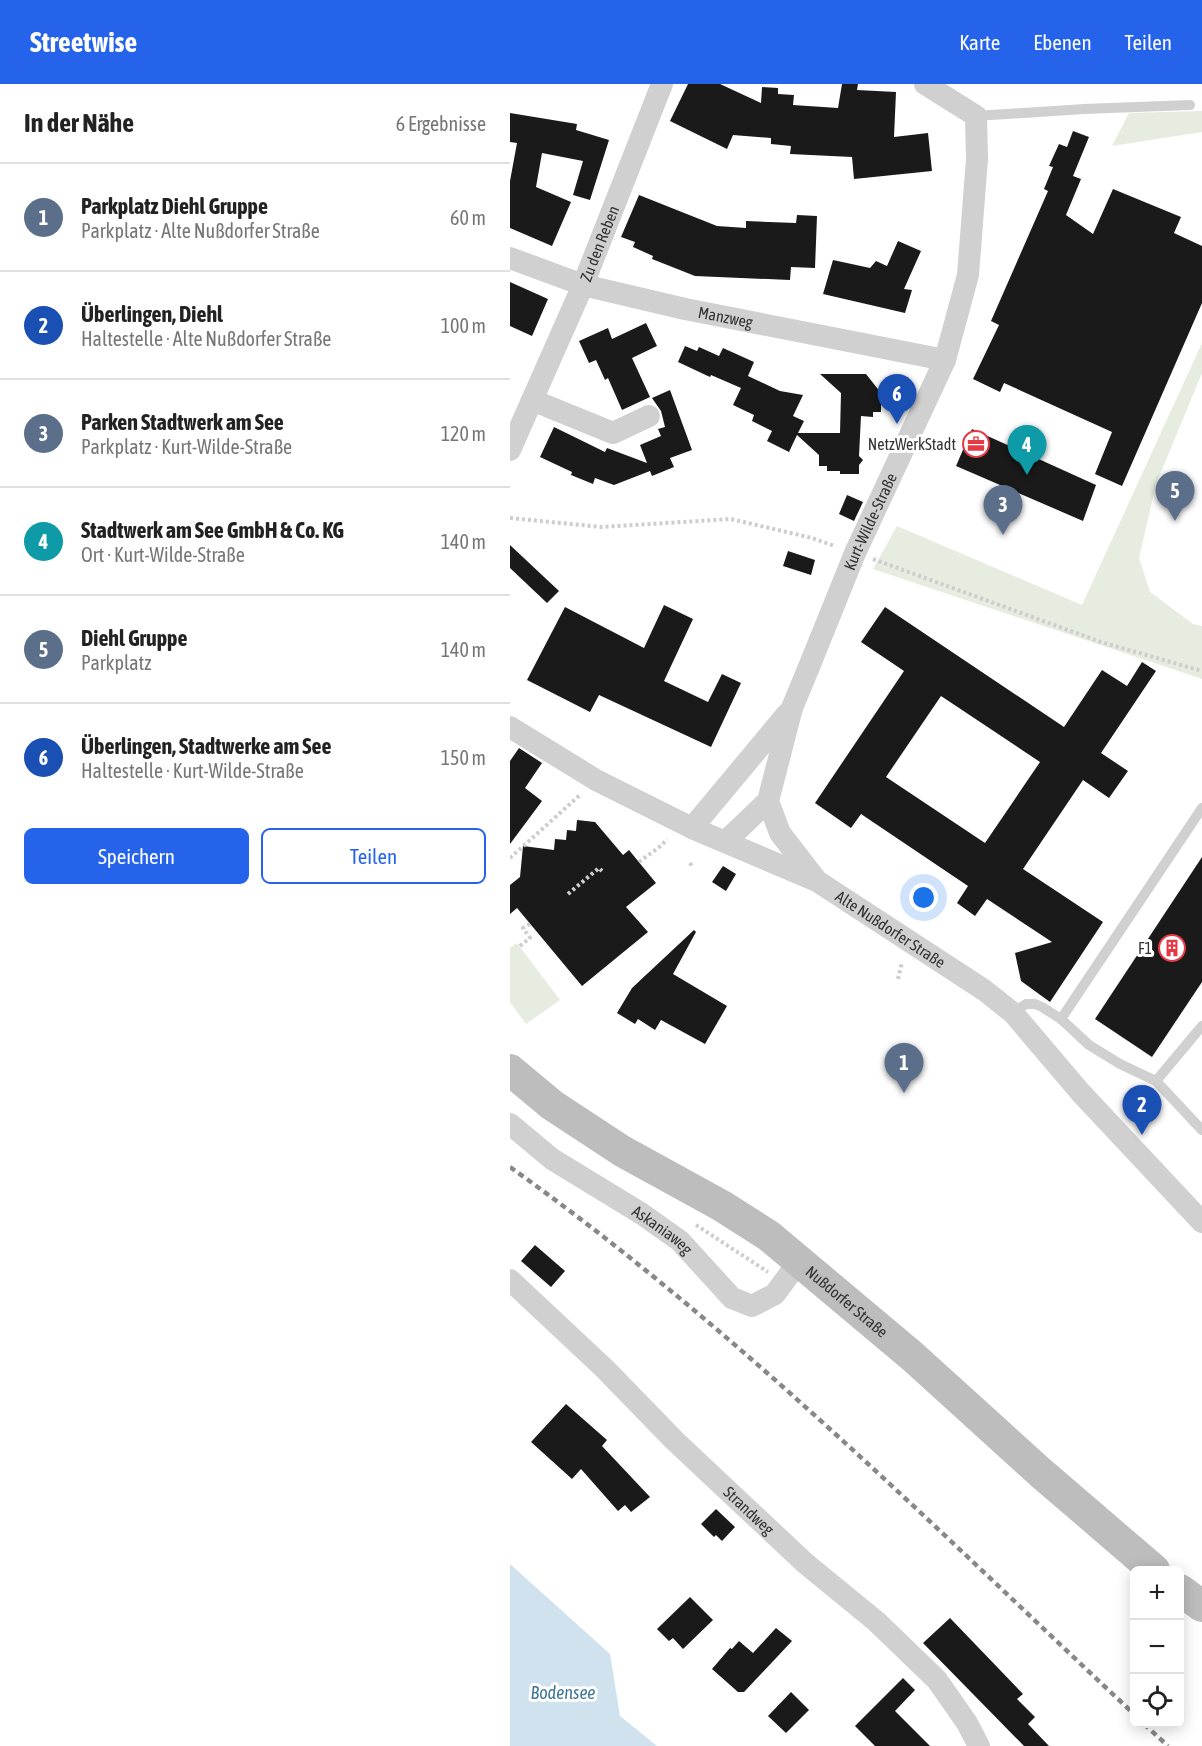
<!DOCTYPE html>
<html lang="de">
<head>
<meta charset="utf-8">
<style>
	body { margin:0; font-family:"Asap Condensed",sans-serif; background:#f6f6f6; color:#222 }
	.controls { position:absolute; right:18px; bottom:18px; display:grid; overflow:hidden; border-radius:9px; box-shadow:0 3px 15px #0003 }
	.controls button { width:54px; height:54px; display:grid; place-items:center; padding:0; border:0; border-bottom:2px solid #e0e0e0; background:#fff; color:#222; font:30px sans-serif }
	.you { position:absolute; left:414px; top:814px; width:21px; height:21px; margin:-15px; border:4px solid #fff; border-radius:50%; background:#1a73e8; box-shadow:0 0 0 9px #1a73e833 }
	.badge { display:grid; place-items:center; width:39px; height:39px; border-radius:50%; background:#2563eb; color:#fff; font-size:20px; font-weight:700 }
	.pin { position:absolute; translate:-50% -50px; filter:drop-shadow(0 2px 3px #0008) }
	.pin::after { content:''; position:absolute; top:32px; width:21px; height:18px; background:inherit; clip-path:polygon(0 0,100% 0,50% 100%) }
	.list { margin:0; padding:0; list-style:none }
	h2 { display:flex; justify-content:space-between; align-items:center; height:78px; margin:0; padding:0 24px; font-size:26px }
	h2 small { font-size:20px; font-weight:400; color:#767676 }
	.list li { display:grid; grid-template-columns:39px 1fr auto; gap:18px; align-items:center; box-sizing:border-box; height:108px; padding:0 24px; border-top:2px solid #e0e0e0 }
	.list b { display:block; font-size:22px; white-space:nowrap }
	.list p { margin:0; font-size:20px; white-space:nowrap; color:#767676 }
	.list em { font-size:20px; font-style:normal; color:#767676 }
	.actions { display:flex; gap:12px; padding:18px 24px }
	.actions a { flex:1; padding:14px 0; border:2px solid #2563eb; border-radius:9px; text-align:center; font-size:21px; color:#2563eb }
	.actions .main { background:#2563eb; color:#fff }
	.icon { flex:none; width:33px; height:33px; fill:none; stroke:currentColor; stroke-width:2; stroke-linecap:round; stroke-linejoin:round }
	.map { position:relative; flex:none; width:692px; height:1662px; overflow:hidden }
	header { display:flex; align-items:center; gap:36px; box-sizing:border-box; height:84px; padding:0 30px; background:#2563eb; color:#fff }
	header strong { font-size:28px }
	nav { display:flex; gap:33px; margin-inline-start:auto; font-size:21px }
	main { display:flex }
	aside { flex:1; background:#fff }
	.map>svg:first-child { display:block }
</style>
</head>
<body>
<header>
<strong>Streetwise</strong>
<nav><a>Karte</a><a>Ebenen</a><a>Teilen</a></nav>
</header>
<main>
<aside>
<h2>In der Nähe<small>6 Ergebnisse</small></h2>
<ul class="list">
<li><span class="badge" style="background:#5c6f8a">1</span><div><b>Parkplatz Diehl Gruppe</b><p>Parkplatz · Alte Nußdorfer Straße</p></div><em>60 m</em></li>
<li><span class="badge" style="background:#1a4fb4">2</span><div><b>Überlingen, Diehl</b><p>Haltestelle · Alte Nußdorfer Straße</p></div><em>100 m</em></li>
<li><span class="badge" style="background:#5c6f8a">3</span><div><b>Parken Stadtwerk am See</b><p>Parkplatz · Kurt-Wilde-Straße</p></div><em>120 m</em></li>
<li><span class="badge" style="background:#0f9aa8">4</span><div><b>Stadtwerk am See GmbH &amp; Co. KG</b><p>Ort · Kurt-Wilde-Straße</p></div><em>140 m</em></li>
<li><span class="badge" style="background:#5c6f8a">5</span><div><b>Diehl Gruppe</b><p>Parkplatz</p></div><em>140 m</em></li>
<li><span class="badge" style="background:#1a4fb4">6</span><div><b>Überlingen, Stadtwerke am See</b><p>Haltestelle · Kurt-Wilde-Straße</p></div><em>150 m</em></li>
</ul>
<div class="actions"><a class="main">Speichern</a><a>Teilen</a></div>
</aside>
<div class="map">
<svg width="692" height="1662" viewBox="0 0 692 1662">
	<rect width="100%" height="100%" fill="#fff"/>
	<g fill="#e6ecdf">
		<polygon points="692,27 692,48 602,62 619,29"/>
		<polygon points="692,259 692,289 646,400 629,474 640,508 683,540 692,542 692,595 363,485 387,442 572,521"/>
		<polygon points="7,859 50,916 16,940 0,918 0,864"/>
	</g>
	<polygon fill="#cfe2ee" points="0,1480 100,1570 110,1632 147,1662 0,1662"/>
	<g fill="#1a1a1a" fill-rule="evenodd">
		<polygon points="178,0 210,0 251,19 252,3 268,4 268,10 284,11 283,21 328,24 332,0 348,0 347,6 386,8 384,53 418,49 422,87 344,95 342,73 280,70 281,62 261,60 261,54 223,51 217,65 160,37"/>
		<polygon points="0,29 67,40 66,46 99,56 80,116 63,111 73,77 32,69 26,103 61,118 42,162 0,144 0,97 7,59 0,58"/>
		<polygon points="563,47 579,53 563,92 571,95 556,131 583,150 603,105 671,133 664,149 692,162 692,219 612,402 585,390 602,348 494,299 490,308 463,295 489,241 481,237 538,107 534,105 543,83 539,82 549,60 557,63"/>
		<polygon points="129,111 207,142 236,144 236,137 286,139 287,131 307,132 305,184 281,183 280,196 185,192 142,175 143,172 123,163 125,158 111,153"/>
		<polygon points="388,157 411,167 394,205 402,206 395,229 313,210 323,176 360,184 366,177 377,182"/>
		<polygon points="0,198 38,215 22,252 0,242"/>
		<polygon points="136,239 147,262 122,274 140,313 112,326 98,294 95,296 86,276 79,279 69,257 98,244 102,255"/>
		<polygon points="175,262 187,267 189,263 209,272 213,264 244,278 238,292 270,307 293,311 283,332 294,337 288,349 330,349 331,309 310,290 356,290 375,314 371,318 371,328 363,328 363,333 351,332 349,372 353,376 349,381 349,390 330,390 330,387 317,387 317,382 309,382 309,371 287,351 279,368 257,357 262,347 242,337 244,331 223,321 231,304 201,291 200,293 168,278"/>
		<polygon points="160,306 182,366 160,374 164,383 142,392 140,387 104,401 85,394 83,400 61,391 62,388 30,373 44,343 95,368 97,364 137,379 130,361 151,352 148,345 155,343 151,327 142,314"/>
		<polygon points="462,345 586,401 573,437 446,382"/>
		<polygon points="337,411 353,418 344,437 329,430"/>
		<polygon points="0,461 49,507 37,519 0,484"/>
		<polygon points="278,467 305,476 301,491 273,482"/>
		<polygon points="154,521 183,535 154,597 198,618 212,590 231,599 201,663 89,611 80,628 17,596 55,523 134,564"/>
		<path d="M 375,523 L 554,643 L 592,586 L 617,602 L 632,578 L 646,587 L 591,669 L 618,687 L 599,714 L 573,696 L 513,785 L 593,838 L 540,918 L 511,897 L 505,869 L 542,858 L 477,815 L 465,832 L 447,819 L 458,802 L 351,730 L 341,744 L 305,719 L 394,587 L 351,558 ZM 431,612 L 530,678 L 475,759 L 376,693 Z"/>
		<polygon points="9,664 32,679 15,704 32,717 0,760 0,677"/>
		<polygon points="67,736 85,738 113,771 119,766 146,799 116,823 138,848 72,902 7,824 0,830 0,801 10,793 13,762 44,766 45,755 56,756 57,746 66,747"/>
		<polygon points="692,773 692,898 642,973 585,935"/>
		<polygon points="213,782 226,790 216,807 202,798"/>
		<polygon points="184,846 186,848 163,890 217,922 195,960 151,936 145,946 128,935 125,940 107,929 122,904"/>
		<polygon points="25,1161 55,1187 41,1203 11,1177"/>
		<polygon points="56,1320 97,1356 92,1362 140,1413 121,1428 115,1421 108,1427 71,1385 62,1395 21,1358"/>
		<polygon points="206,1425 225,1443 212,1457 206,1451 204,1453 191,1440"/>
		<polygon points="180,1513 203,1536 173,1565 163,1554 159,1557 147,1545"/>
		<polygon points="440,1534 513,1610 507,1615 525,1633 518,1640 539,1662 514,1662 413,1559"/>
		<polygon points="266,1544 282,1557 234,1608 228,1608 202,1585 220,1564 222,1565 229,1557 243,1569"/>
		<polygon points="393,1594 405,1606 385,1627 420,1662 365,1662 345,1642"/>
		<polygon points="281,1608 299,1626 276,1649 258,1632"/>
	</g>
	<g fill="none" stroke-linecap="round" stroke-linejoin="round">
		<g stroke="#cdcdcd" stroke-width="4" stroke-dasharray="3 3" stroke-linecap="butt">
			<polyline points="0,434 91,443 221,435 302,454 325,462"/>
			<polyline points="363,475 591,558 692,587"/>
			<polyline points="0,774 70,711"/>
			<polyline points="129,778 152,761 157,755"/>
			<polyline points="180,779 182,782"/>
			<polyline points="58,810 89,784 92,787"/>
			<polyline points="10,862 20,854 13,844 20,840"/>
			<polyline points="388,895 392,878"/>
			<polyline points="186,1141 258,1188"/>
		</g>
		<g stroke="#d0d0d0" stroke-width="10">
			<polyline points="466,32 574,25 680,21"/>
			<polyline points="503,929 516,920 525,920 532,923 551,935 579,961 610,980 646,997 692,1046"/>
			<polyline points="551,935 692,724"/>
			<polyline points="646,997 692,942"/>
		</g>
		<g stroke="#d0d0d0" stroke-width="22">
			<path id="s1" d="M 0,174 L 73,201 L 175,225 L 435,276"/>
			<polyline points="22,316 103,349 139,332"/>
			<path id="s2" d="M 0,366 L 73,201 L 152,0"/>
			<path id="s3" d="M 0,643 L 86,696 L 182,744 L 307,797 L 474,906 L 503,929 L 571,1009 L 692,1138"/>
			<polyline points="182,744 277,630"/>
			<polyline points="216,757 258,717"/>
			<path id="s4" d="M 307,797 L 270,749 L 258,717 L 282,624 L 301,578 L 345,469 L 435,276 L 458,191 L 467,75 L 466,32 L 415,0"/>
			<path id="s5" d="M 0,1040 L 42,1075 L 132,1130 L 170,1157 L 222,1214 L 242,1222 L 265,1210 L 289,1177"/>
			<path id="s6" d="M 0,1196 L 95,1285 L 165,1357 L 295,1479 L 367,1538 L 427,1596 L 457,1639 L 469,1662"/>
		</g>
		<g stroke="#bdbdbd" stroke-width="32">
			<path id="s7" d="M 0,986 L 42,1021 L 112,1067 L 212,1122 L 259,1152 L 402,1272 L 531,1389 L 644,1486"/>
			<polyline points="670,1506 692,1522"/>
		</g>
		<g stroke="#888" stroke-width="4.5" stroke-dasharray="6 4.5" stroke-linecap="butt">
			<path d="M 0,1083 C 226,1244 423,1442 624,1630"/>
			<polyline points="634,1640 658,1662"/>
		</g>
	</g>
	<defs>
		<symbol id="office-ring" viewBox="-11 -11 22 22"><circle r="9.5" fill="#fff" stroke="#e63946" stroke-width="1.5"/><path d="M-6-3h4V-5.5h4V-3h4V5H-6ZM-1-4.5V-3h2v-1.5ZM-6 0V1H6V0Z" fill="#e63946"/></symbol>
		<symbol id="building-ring" viewBox="-11 -11 22 22"><circle r="9.5" fill="#fff" stroke="#e63946" stroke-width="1.5"/><path d="M-4-6H4V6H1V3H-1V6H-4ZM-2.5-4.3h1.7v1.8h-1.7ZM.8-4.3h1.7v1.8H.8ZM-2.5-1h1.7V.8h-1.7ZM.8-1h1.7V.8H.8Z" fill="#e63946"/></symbol>
	</defs>
	<g fill-rule="evenodd">
		<use href="#office-ring" x="451" y="345" width="30" height="30"/>
		<use href="#building-ring" x="647" y="849" width="30" height="30"/>
	</g>
	<g text-anchor="middle" stroke-width="6" stroke-linejoin="round" paint-order="stroke">
		<g font-size="16" fill="#333" stroke="#fff">
			<text dy="6" stroke="none"><textPath href="#s2" startOffset="225">Zu den Reben</textPath></text>
			<text dy="6" stroke="none"><textPath href="#s1" startOffset="224">Manzweg</textPath></text>
			<text dy="6" stroke="none"><textPath href="#s4" startOffset="393">Kurt-Wilde-Straße</textPath></text>
			<text dy="6" stroke="none"><textPath href="#s3" startOffset="432">Alte Nußdorfer Straße</textPath></text>
			<text dy="6" stroke="none"><textPath href="#s5" startOffset="186">Askaniaweg</textPath></text>
			<text dy="6" stroke="none"><textPath href="#s7" startOffset="410">Nußdorfer Straße</textPath></text>
			<text dy="6" stroke="none"><textPath href="#s6" startOffset="332">Strandweg</textPath></text>
		</g>
		<g font-size="16" fill="#333" stroke="#fff" text-anchor="end">
			<text x="446" y="366">NetzWerkStadt</text>
			<text x="642" y="870">F1</text>
		</g>
		<g font-size="18" font-style="italic" fill="#3f7597" stroke="#fff">
			<text x="53" y="1615">Bodensee</text>
		</g>
	</g>
</svg>
<div class="controls">
<button>+</button>
<button>−</button>
<button><svg class="icon" aria-label="locate" viewBox="0 0 24 24"><circle cx="12" cy="12" r="6"/><path d="M12 2v4M12 18v4M2 12h4M18 12h4"/></svg></button>
</div>
<div class="you"></div>
<div class="pin badge" style="left:394px;top:1009px;background:#5c6f8a">1</div>
<div class="pin badge" style="left:632px;top:1051px;background:#1a4fb4">2</div>
<div class="pin badge" style="left:493px;top:451px;background:#5c6f8a">3</div>
<div class="pin badge" style="left:517px;top:391px;background:#0f9aa8">4</div>
<div class="pin badge" style="left:665px;top:437px;background:#5c6f8a">5</div>
<div class="pin badge" style="left:387px;top:340px;background:#1a4fb4">6</div>
</div>
</main>
</body>
</html>
